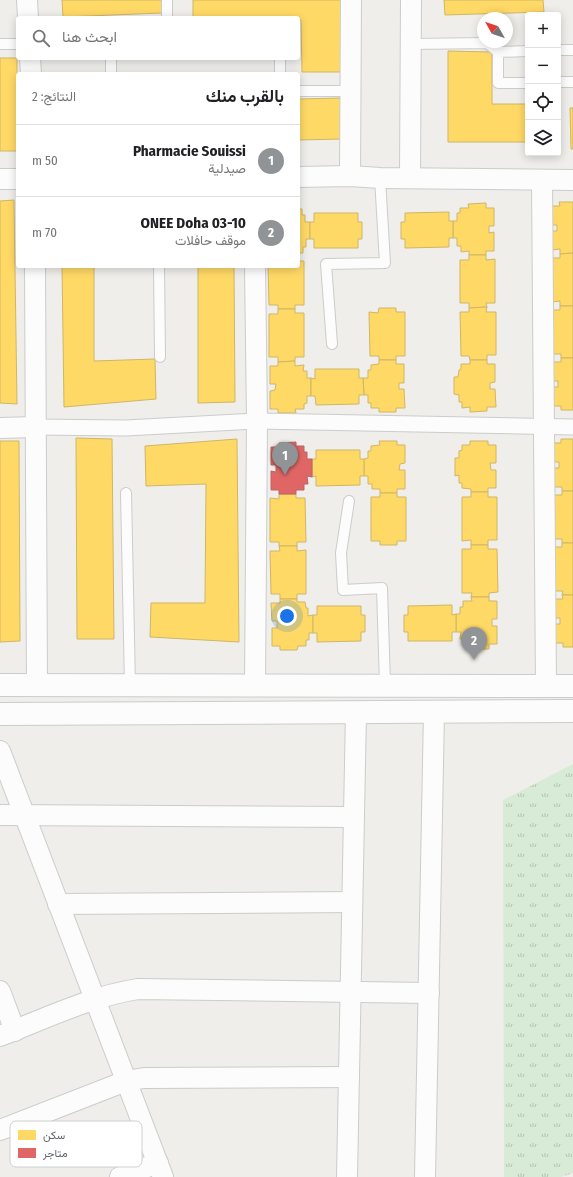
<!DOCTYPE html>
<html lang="ar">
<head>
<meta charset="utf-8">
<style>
	body { margin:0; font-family:"Fira Sans Condensed",Vazirmatn,sans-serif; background:#f6f6f6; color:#202124; direction:rtl }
	.controls { position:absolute; right:12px; top:12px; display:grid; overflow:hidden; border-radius:4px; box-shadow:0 2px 10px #0003 }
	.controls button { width:36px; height:36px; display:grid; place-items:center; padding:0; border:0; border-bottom:1px solid #e0e0e0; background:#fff; color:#202124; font:20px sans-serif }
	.compass { position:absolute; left:477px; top:12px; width:36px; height:36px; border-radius:50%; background:#fff; box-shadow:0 2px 10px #0003; rotate:310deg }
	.you { position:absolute; left:287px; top:616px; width:14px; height:14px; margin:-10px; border:3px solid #fff; border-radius:50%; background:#1a73e8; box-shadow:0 0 0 6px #1a73e833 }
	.badge { display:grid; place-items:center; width:26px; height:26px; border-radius:50%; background:#919496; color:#fff; font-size:13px; font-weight:700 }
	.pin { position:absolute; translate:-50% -33px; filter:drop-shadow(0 1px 2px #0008) }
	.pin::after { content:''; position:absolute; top:21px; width:14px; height:12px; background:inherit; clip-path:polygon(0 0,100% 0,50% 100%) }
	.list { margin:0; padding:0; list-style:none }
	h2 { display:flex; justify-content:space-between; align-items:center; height:52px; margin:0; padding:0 16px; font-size:17px }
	h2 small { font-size:13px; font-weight:400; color:#757577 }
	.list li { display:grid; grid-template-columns:26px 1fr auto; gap:12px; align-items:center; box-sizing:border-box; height:72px; padding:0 16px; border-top:1px solid #e0e0e0 }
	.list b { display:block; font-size:15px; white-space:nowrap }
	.list p { margin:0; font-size:13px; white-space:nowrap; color:#757577 }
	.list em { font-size:13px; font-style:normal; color:#757577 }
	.icon { flex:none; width:22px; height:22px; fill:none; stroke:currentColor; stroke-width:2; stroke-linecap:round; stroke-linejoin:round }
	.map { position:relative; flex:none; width:573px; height:1177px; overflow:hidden; direction:ltr }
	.search { position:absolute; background:#fff; box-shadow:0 2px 10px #0003; left:16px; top:16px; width:284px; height:44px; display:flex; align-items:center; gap:10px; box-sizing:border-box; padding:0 14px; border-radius:4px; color:#757577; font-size:15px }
	.panel { position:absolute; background:#fff; box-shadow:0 2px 10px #0003; left:16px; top:72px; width:284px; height:196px; border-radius:4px; direction:rtl }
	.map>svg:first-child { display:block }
</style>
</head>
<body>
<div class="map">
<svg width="573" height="1177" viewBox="0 0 573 1177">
	<defs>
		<pattern id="grass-tufts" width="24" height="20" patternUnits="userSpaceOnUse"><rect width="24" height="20" fill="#d8ebd6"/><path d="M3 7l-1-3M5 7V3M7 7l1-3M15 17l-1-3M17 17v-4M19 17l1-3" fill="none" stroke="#b2c2b1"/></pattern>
	</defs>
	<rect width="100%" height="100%" fill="#efeeea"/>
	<polygon fill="url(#grass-tufts)" points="573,764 573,1173 561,1177 504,1177 503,800"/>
	<g fill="#ffd966" stroke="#cfb667">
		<polygon points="62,0 162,0 162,13 63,17"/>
		<polygon points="193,0 346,0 347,72 302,72 301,20 298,20 298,18 193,18"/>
		<polygon points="444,0 543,0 544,12 445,15"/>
		<polygon points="448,51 492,52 492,104 528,104 528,142 448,142"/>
		<rect x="0" y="58" width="17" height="93"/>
		<polygon points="341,98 342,139 298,140 298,99"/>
		<polygon points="570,108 573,108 573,149 571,149"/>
		<polygon points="14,200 17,404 0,403 0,201"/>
		<polygon points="559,202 573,202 573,253 560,254 560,249 552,250 552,231 557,231 557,225 551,225 551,206 560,206"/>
		<polygon points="486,203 486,208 494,208 494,226 489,226 489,233 494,232 494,251 486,251 486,255 469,255 469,251 461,252 461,246 457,246 457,238 453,238 453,221 457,221 457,213 460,213 460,208 469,208 468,204"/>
		<polygon points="298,209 302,209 302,215 305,215 305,222 310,222 310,239 306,239 306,247 303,247 303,253 298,253"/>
		<polygon points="449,212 449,221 453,221 453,238 449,238 449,247 405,248 405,239 401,239 401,222 405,222 405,213"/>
		<polygon points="314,213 358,213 358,222 362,222 362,239 358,239 358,248 314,248 314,239 310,239 310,222 314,222"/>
		<polygon points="573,253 573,306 560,306 560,301 551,302 551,258 560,258 560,254"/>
		<polygon points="469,255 486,255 486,260 495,259 495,303 486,303 487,307 469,308 469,303 460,303 460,260 469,260"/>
		<polygon points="298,261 304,261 304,305 295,305 295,309 278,309 278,305 269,305 268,266 298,266"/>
		<polygon points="62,266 94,266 94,361 155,359 156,399 64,407"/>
		<polygon points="198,266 234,266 235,402 198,403"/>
		<polygon points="560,306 573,306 573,358 561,358 561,354 552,354 551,310 560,310"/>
		<polygon points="487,307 486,312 496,312 496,355 487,355 487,360 470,360 469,356 461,356 460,312 469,312 469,308"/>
		<polygon points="379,308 396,308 396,312 405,312 405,356 396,356 396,360 379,360 379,356 370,356 369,312 378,313"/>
		<polygon points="278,309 295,309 295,313 304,313 304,357 295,357 295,361 278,362 278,357 269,357 269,314 278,314"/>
		<polygon points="561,358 573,358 573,410 561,410 561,406 553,406 553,387 558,387 558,381 553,381 552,362 561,362"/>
		<polygon points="379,360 396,360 396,364 404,364 404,383 399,383 399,389 404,389 405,408 396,408 396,412 379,412 379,408 371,408 371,403 368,403 368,395 364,395 363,378 368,378 368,370 371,370 371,365 379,364"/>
		<polygon points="470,360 487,360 487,364 495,364 495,382 490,383 490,389 495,389 496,407 487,407 487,411 470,412 470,407 462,408 462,402 459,402 459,395 454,394 454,377 458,377 459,370 461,369 461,364 470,364"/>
		<polygon points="295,361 295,366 304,365 303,371 307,371 307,378 311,378 311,396 307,396 307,403 304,404 304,409 295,409 296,413 278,413 278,409 270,409 270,391 275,390 276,384 270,384 270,366 278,366 278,362"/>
		<polygon points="315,369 359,369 359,378 363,378 364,395 359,395 359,404 316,405 315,396 311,396 311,378 315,379"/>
		<polygon points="76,438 112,439 114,639 77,639"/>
		<polygon points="237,439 239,642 150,637 151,603 205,603 206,484 146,486 145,446"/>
		<polygon points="561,439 573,439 573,491 562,491 562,487 553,487 553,468 559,468 559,462 553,462 553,443 561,443"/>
		<polygon points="0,441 19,441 20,641 0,642"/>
		<polygon points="379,441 397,441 397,445 405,445 405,463 400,464 399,470 405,470 405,489 397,489 397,493 380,493 380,489 372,489 372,484 368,484 368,476 364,476 364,459 368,458 368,451 371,451 371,446 380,445"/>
		<polygon points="470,441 488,441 488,445 496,445 496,463 490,463 491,470 496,470 496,488 488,488 488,492 471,492 471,489 462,488 462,483 459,483 459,475 455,476 455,458 459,458 459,451 462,450 462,445 470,445"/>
		<polygon points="316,450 360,450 360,459 364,459 364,476 360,476 360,485 316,486 316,476 312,477 312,459 316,459"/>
		<polygon points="562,491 573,491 573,543 562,543 562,539 553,539 553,495 562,495"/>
		<polygon points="471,492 488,492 488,497 497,497 497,540 488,540 488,545 471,545 471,540 462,541 462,497 471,497"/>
		<polygon points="380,493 397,493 397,497 406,497 406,541 397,541 397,545 380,545 380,541 371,541 371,497 380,497"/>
		<polygon points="279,494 296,494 296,498 305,498 306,542 297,542 297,546 279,546 279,542 270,542 270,498 279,499"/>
		<polygon points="562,543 573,543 573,595 562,595 563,591 553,591 553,547 562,547"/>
		<polygon points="471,545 488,545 488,549 497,549 498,592 489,593 489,597 471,597 472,593 462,593 462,549 471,549"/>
		<polygon points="279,546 297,546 297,551 306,550 306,594 297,594 297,599 280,599 280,594 271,594 270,551 280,551"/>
		<polygon points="562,595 573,595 573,647 563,647 563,643 555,643 555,624 560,624 560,618 554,618 554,599 563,599"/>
		<polygon points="471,597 489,597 489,601 497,601 497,619 492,619 492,626 497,626 497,644 489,644 489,649 472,649 472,645 464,645 464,639 460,639 461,632 456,632 456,614 460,614 460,607 463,607 463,601 472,601"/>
		<polygon points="280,599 297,599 297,602 305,602 306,608 308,608 308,616 313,615 313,633 309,633 309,640 306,640 306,646 298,646 297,650 280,650 280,646 272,646 272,628 277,628 277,621 272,621 271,603 280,603"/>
		<polygon points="452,605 452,615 456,614 456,632 452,632 452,641 408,641 408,632 404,632 404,615 408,615 408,606"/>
		<polygon points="317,606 361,606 361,615 365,615 365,632 361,632 361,641 317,642 317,633 313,633 313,615 317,615"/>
	</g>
	<polygon fill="#e06666" stroke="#b96567" points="296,442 296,446 304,446 304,452 307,452 307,459 312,459 312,477 307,476 308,484 304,484 304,490 296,490 296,494 279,494 279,490 271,490 271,471 276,472 276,465 271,465 271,447 279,447 279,443"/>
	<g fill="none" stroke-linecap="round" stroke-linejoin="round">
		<defs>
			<g id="service">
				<polyline points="167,18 167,0"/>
				<polyline points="0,44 18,44"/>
				<polyline points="411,44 487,43 498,52"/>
				<polyline points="558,50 573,50"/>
				<polyline points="528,51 498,52 498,83 528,83"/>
				<polyline points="111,74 111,58"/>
				<polyline points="280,74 280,58"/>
				<polyline points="558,82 573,82"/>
				<polyline points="298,91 350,91"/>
				<polyline points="159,266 160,357"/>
				<polyline points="332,344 326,264 385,263 380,178"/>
				<polyline points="126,493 130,686"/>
				<polyline points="349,501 341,553 343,590 382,588 385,685"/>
			</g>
			<polyline id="pedestrian" points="35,427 126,428 257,421 573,427"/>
			<g id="minor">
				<polyline points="27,0 28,18"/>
				<polyline points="30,58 31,74"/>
				<polyline points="350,176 351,0"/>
				<polyline points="298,177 350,176 380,178 573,180"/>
				<polyline points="410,177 411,0"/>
				<polyline points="0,179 18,179"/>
				<polyline points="542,180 546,686"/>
				<polyline points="35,266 37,686"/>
				<polyline points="0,428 35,427"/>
				<polyline points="255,685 257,421 255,266"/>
				<polyline points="0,751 163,1177"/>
				<polyline points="0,815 354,817"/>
				<polyline points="58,904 352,902"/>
				<polyline points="0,991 15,1031"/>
				<path d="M 0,1036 C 44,1019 92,996 138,989 L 429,993"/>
				<polyline points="0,1130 126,1081 144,1078 349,1077"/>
				<polyline points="120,1177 158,1163"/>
				<polyline points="347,1177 356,712"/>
				<polyline points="425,1177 434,712"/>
			</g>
			<g id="tertiary">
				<polyline points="0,685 573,686"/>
				<polyline points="0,714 573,711"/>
			</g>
		</defs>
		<use href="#service" stroke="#cbcccc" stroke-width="12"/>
		<use href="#pedestrian" stroke="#cbcccc" stroke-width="17"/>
		<use href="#minor" stroke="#cbcccc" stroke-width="22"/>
		<use href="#tertiary" stroke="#cbcccc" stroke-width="24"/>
		<use href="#service" stroke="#fdfcfc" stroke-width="10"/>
		<use href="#pedestrian" stroke="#fdfcfc" stroke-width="15"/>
		<use href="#minor" stroke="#fdfcfc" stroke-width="20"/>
		<use href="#tertiary" stroke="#fdfcfc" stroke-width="22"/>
	</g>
	<rect x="10" y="1121" width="132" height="46" rx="6" fill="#fff" stroke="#cfd0d2" stroke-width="1"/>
	<rect x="18" y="1130" width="18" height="10" fill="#ffd966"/>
	<rect x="18" y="1148" width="18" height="10" fill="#e06666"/>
	<g font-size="11" fill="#5f6368">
		<text x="43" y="1139">سكن</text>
		<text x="43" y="1157">متاجر</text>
	</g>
</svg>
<div class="controls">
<button>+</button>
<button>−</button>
<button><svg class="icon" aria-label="locate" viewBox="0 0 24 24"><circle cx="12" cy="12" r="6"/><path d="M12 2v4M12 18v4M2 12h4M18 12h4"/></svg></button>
<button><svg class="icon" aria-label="layers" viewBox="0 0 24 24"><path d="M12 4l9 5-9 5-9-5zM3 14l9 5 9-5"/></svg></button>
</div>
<svg class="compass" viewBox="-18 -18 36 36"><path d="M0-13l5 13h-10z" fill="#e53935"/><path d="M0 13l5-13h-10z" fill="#757577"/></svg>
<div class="you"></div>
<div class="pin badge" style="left:285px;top:475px">1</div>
<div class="pin badge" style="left:474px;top:660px">2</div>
<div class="search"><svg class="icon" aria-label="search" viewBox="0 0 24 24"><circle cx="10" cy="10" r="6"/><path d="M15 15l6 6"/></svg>ابحث هنا</div>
<section class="panel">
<h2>بالقرب منك<small>النتائج: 2</small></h2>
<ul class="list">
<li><span class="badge">1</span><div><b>Pharmacie Souissi</b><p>صيدلية</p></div><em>50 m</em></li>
<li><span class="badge">2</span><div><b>03-10 ONEE Doha</b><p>موقف حافلات</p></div><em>70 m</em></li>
</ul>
</section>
</div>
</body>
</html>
